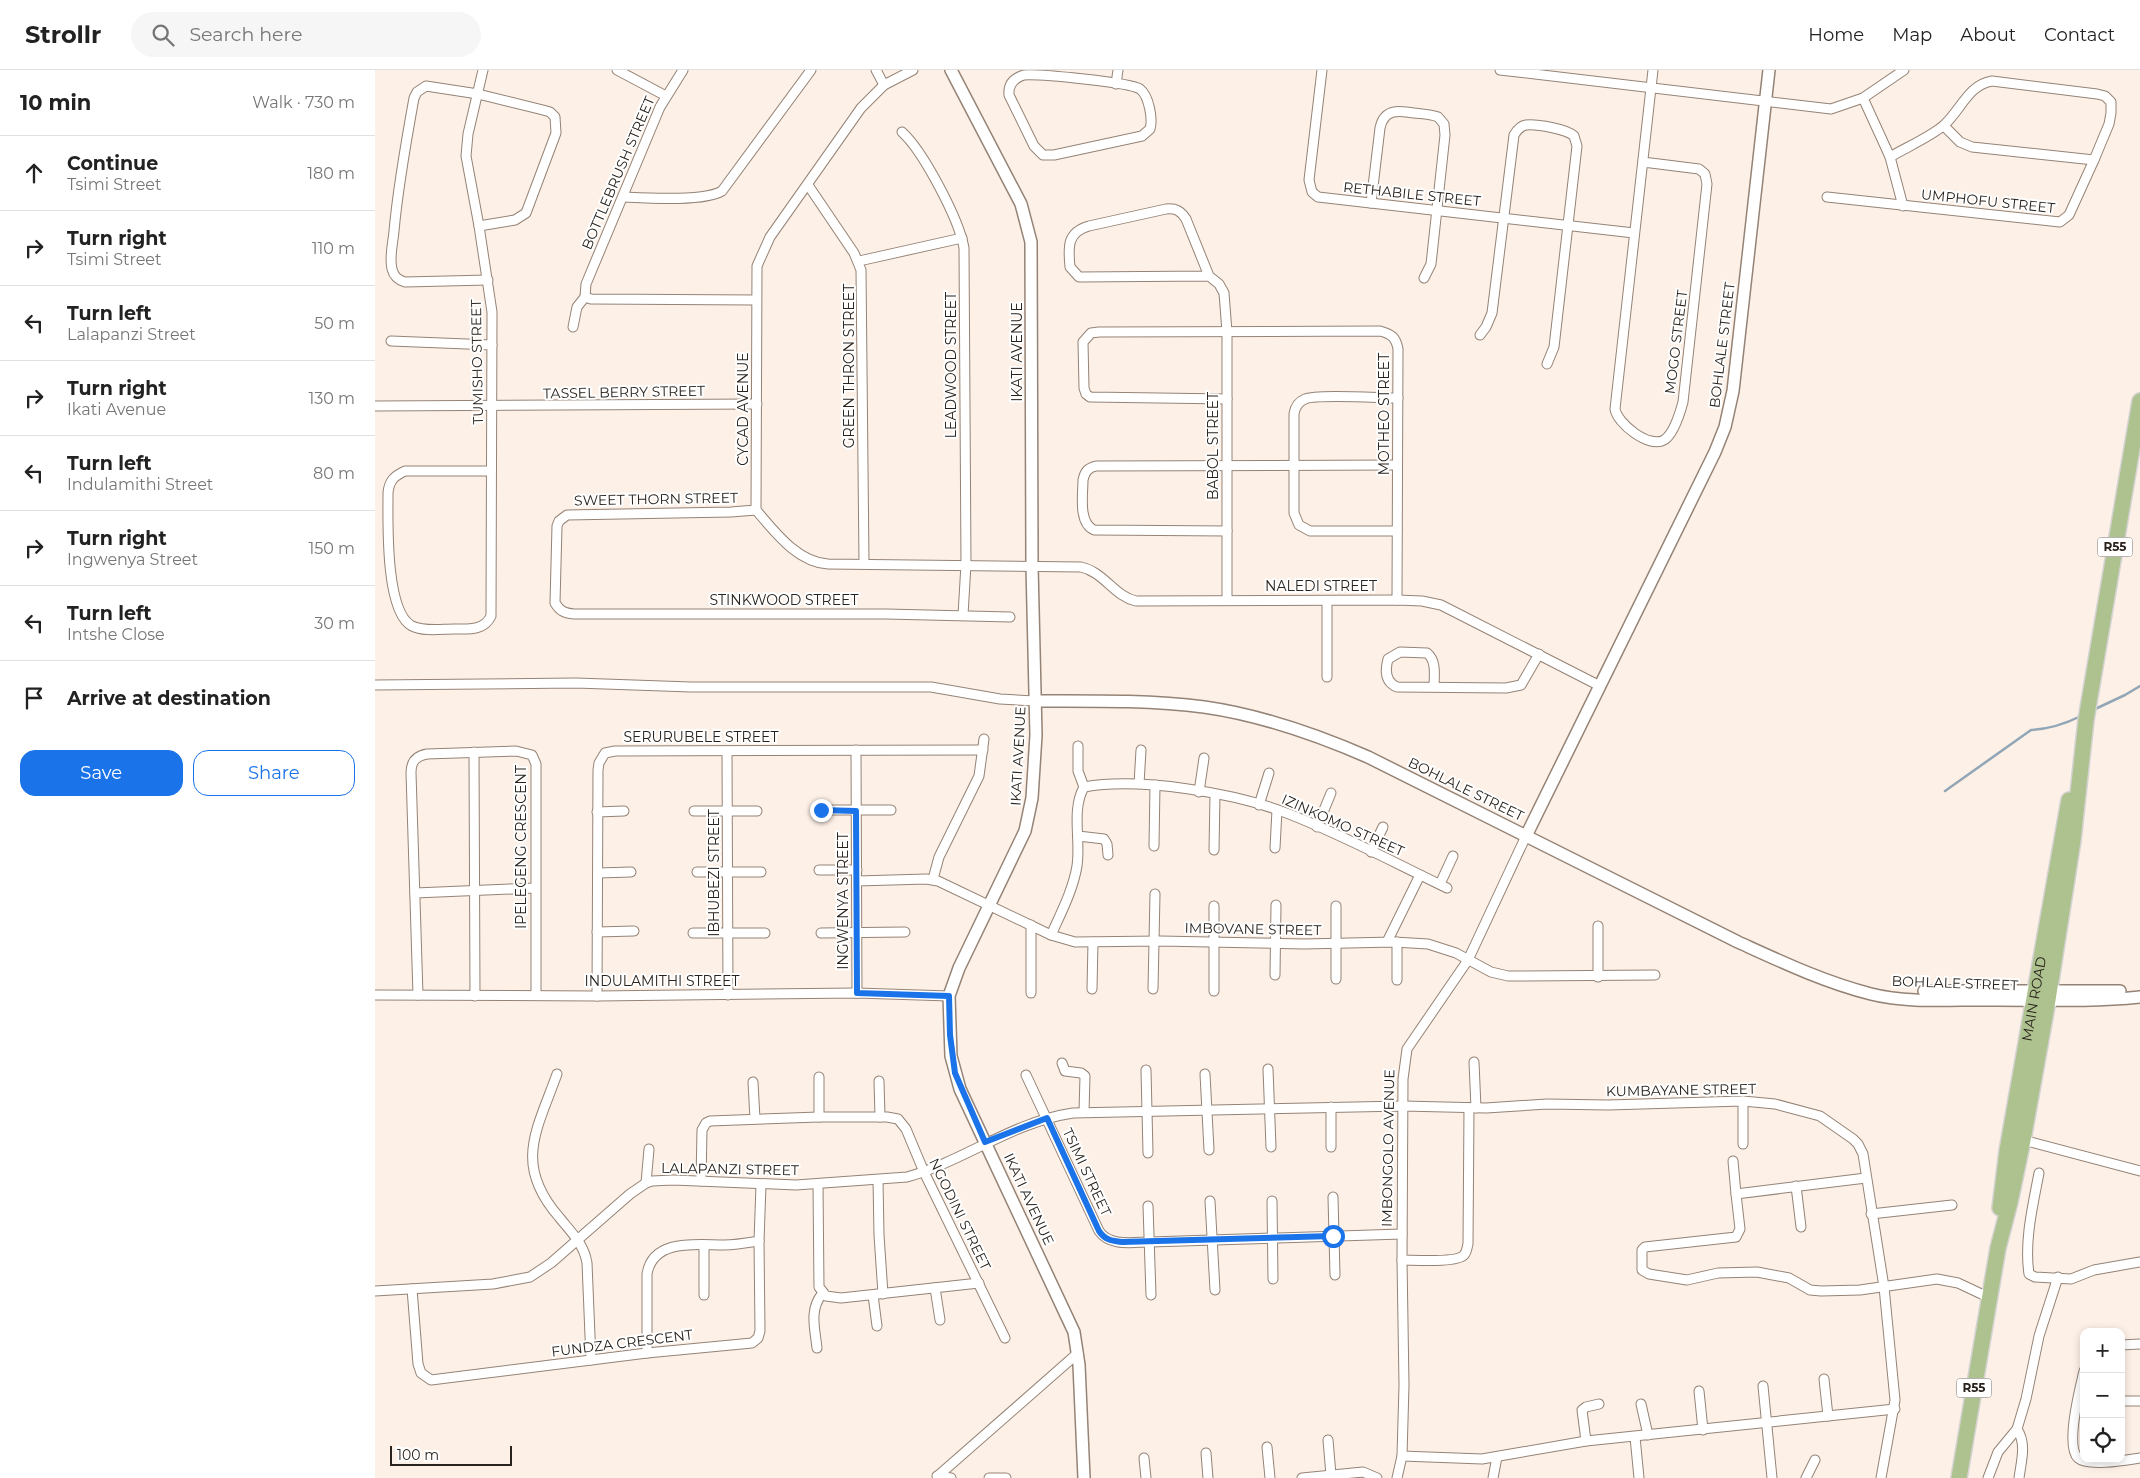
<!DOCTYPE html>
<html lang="en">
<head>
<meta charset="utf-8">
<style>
	body { margin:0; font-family:Montserrat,sans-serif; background:#f6f6f6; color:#222 }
	.controls { position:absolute; right:15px; bottom:15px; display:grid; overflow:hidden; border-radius:10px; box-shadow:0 2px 8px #0003 }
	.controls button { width:45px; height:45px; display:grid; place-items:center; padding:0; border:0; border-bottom:1px solid #e0e0e0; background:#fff; color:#222; font:25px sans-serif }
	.scale { position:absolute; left:15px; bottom:12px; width:122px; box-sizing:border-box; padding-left:5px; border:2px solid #2a231d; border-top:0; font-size:14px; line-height:18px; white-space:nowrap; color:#2a231d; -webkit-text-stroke:4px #fff; paint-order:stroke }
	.stop { position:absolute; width:15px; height:15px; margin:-11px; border:4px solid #1a73e8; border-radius:50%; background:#fff }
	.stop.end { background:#1a73e8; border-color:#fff; box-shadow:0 1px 5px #0008 }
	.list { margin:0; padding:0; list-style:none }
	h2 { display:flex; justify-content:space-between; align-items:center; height:65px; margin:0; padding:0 20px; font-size:21px }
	h2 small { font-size:16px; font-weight:400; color:#767676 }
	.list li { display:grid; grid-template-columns:32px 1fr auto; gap:15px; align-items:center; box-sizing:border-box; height:75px; padding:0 20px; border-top:1px solid #e0e0e0 }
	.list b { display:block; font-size:19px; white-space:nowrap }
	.list p { margin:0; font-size:16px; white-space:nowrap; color:#767676 }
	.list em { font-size:16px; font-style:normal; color:#767676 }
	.actions { display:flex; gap:10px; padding:15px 20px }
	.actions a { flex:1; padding:11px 0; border:1px solid #1a73e8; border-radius:15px; text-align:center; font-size:18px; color:#1a73e8 }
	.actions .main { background:#1a73e8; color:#fff }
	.icon { flex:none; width:28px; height:28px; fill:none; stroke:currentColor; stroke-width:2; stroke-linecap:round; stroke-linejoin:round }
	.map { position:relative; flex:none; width:1765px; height:1408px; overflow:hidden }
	header { display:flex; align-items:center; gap:30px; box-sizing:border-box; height:70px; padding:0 25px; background:#fff; border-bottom:1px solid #e0e0e0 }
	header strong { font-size:24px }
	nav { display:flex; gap:28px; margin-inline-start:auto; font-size:18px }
	.search { width:350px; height:45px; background:#f6f6f6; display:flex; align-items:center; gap:12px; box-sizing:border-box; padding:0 18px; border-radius:28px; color:#767676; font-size:19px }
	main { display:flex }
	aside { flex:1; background:#fff }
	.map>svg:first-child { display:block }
</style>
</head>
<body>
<header>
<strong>Strollr</strong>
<div class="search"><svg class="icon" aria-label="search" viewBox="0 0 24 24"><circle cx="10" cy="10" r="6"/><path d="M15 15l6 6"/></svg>Search here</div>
<nav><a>Home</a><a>Map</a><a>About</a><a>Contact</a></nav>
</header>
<main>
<aside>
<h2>10 min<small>Walk · 730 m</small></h2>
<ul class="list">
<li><svg class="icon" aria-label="ahead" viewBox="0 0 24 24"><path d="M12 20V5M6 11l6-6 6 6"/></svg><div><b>Continue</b><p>Tsimi Street</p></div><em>180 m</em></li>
<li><svg class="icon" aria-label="right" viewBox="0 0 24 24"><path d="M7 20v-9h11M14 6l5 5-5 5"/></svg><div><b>Turn right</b><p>Tsimi Street</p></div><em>110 m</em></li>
<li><svg class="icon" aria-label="left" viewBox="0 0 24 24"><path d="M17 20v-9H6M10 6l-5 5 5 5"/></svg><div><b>Turn left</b><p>Lalapanzi Street</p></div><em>50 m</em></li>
<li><svg class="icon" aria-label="right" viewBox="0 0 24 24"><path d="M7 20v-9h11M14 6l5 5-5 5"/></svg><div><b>Turn right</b><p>Ikati Avenue</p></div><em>130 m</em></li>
<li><svg class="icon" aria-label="left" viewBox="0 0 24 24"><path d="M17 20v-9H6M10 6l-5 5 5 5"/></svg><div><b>Turn left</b><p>Indulamithi Street</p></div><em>80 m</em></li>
<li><svg class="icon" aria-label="right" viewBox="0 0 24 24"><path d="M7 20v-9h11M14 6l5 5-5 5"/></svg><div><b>Turn right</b><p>Ingwenya Street</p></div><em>150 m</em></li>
<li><svg class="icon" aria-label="left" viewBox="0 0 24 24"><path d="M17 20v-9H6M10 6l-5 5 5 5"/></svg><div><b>Turn left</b><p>Intshe Close</p></div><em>30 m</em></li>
<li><svg class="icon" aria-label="arrive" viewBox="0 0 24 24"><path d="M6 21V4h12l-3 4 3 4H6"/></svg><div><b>Arrive at destination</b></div></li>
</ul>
<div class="actions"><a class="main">Save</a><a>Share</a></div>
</aside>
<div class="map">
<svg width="1765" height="1408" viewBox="0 0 1765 1408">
	<rect width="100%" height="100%" fill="#fdf0e7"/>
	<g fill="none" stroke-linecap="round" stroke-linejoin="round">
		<g stroke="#92a6b6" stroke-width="2.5">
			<polyline points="1718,640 1750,625 1765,616"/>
			<path d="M 1570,721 L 1656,660 C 1675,659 1690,654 1706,646"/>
		</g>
		<defs>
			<g id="minor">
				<path d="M 108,0 L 93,64 L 91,86 L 104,156 L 117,242 L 116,546 C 109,561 93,559 79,559 C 67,559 49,562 37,556 C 10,542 13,451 13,423 C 14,411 19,406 30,401 L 116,401"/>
				<polyline points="242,0 291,26"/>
				<polyline points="308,0 285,37 211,214 210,227 216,229 381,230"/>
				<polyline points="501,0 509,15"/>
				<path d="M 538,0 L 509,15 L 486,38 L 395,167 L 382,196 L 381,440 C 400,462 422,492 453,494 L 706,497 C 729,502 739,526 761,531 L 1022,530 L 1047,531 L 1066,535 L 1225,616"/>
				<polyline points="947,0 934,110 937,122 943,127 1259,163"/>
				<polyline points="1125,0 1456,39 1488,28 1529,0"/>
				<path d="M 649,5 C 665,4 754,12 765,19 C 774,26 778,49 775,59 L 767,66 L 679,85 L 668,85 L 659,76 L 634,25 C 633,14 639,8 649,5 Z"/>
				<polyline points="741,14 743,0"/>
				<polyline points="1488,28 1515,87 1528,136"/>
				<polyline points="1569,56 1585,72 1597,77 1719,90"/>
				<path d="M 527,62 C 548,81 584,149 589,178 L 591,494 L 588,545"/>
				<path d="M 1268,92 L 1324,99 L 1330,104 L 1332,114 L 1308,332 C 1305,343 1299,364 1289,370 C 1274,379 1242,353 1240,339 L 1278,0"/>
				<polyline points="433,115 479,183 486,200 489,493"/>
				<path d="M 248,127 C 270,128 329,132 347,121 L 436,0"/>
				<path d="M 1452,127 L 1685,152 L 1694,145 L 1719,90 L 1734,54 L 1736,43 L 1736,32 L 1730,26 L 1722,24 L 1617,11 C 1593,15 1586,40 1569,55 C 1557,66 1530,78 1515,87"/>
				<path d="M 996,133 L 1005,58 C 1009,39 1023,40 1039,43 C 1047,44 1055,44 1063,47 L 1069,54 L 1070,65 L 1056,194 L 1049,208"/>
				<path d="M 104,156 L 140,150 L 151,143 L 181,63 L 180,47 L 175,42 L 168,40 L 103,24 L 51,16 L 42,22 L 39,28 C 31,72 23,116 19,161 C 18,173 14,187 17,199 C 19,207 23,210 30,212 L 113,210"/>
				<polyline points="484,191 587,168"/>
				<path d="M 834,206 L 704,207 L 695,197 C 693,177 692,162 714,156 L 791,139 C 801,138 806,141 811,149 L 834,206 L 844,214 L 849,223 L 852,262 L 852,530"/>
				<polyline points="198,257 202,237 210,227"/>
				<path d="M 1105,265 L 1111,257 L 1117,243 L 1139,65 C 1142,60 1145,56 1151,55 C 1162,54 1192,59 1199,66 L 1202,76 L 1179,277 L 1172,294"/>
				<polyline points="16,271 117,275"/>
				<path d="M 852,329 L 715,327 L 711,324 L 709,318 L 708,272 L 716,263 L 724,262 L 1005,261 C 1016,264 1021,267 1023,279 L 1022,530"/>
				<polyline points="0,336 382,334"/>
				<path d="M 381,440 L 356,442 L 192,445 L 184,451 L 182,456 L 180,533 C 185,541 189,543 199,544 L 511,544 L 635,547"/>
				<path d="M 852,461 L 719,460 C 703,453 708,424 708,410 C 710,401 713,398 721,396 L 1022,395"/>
				<path d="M 1022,461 L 935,461 L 924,455 L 919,443 L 919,344 C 920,337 923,332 930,329 C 942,324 1005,328 1023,328"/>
				<polyline points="952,531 952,607"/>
				<polyline points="0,615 201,613 316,617 556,617 625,629 660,631"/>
				<path d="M 1059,617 C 1059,606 1062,591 1052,583 L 1025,582 L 1013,589 C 1010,600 1010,612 1022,617 L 1131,618 L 1146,615 L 1164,584"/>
				<polyline points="703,676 703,701 709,717"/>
				<polyline points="481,680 482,923"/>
				<polyline points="352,681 353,925"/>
				<polyline points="99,682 100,926"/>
				<polyline points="764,714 766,680"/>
				<path d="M 709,717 C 765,707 861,723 914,744 C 968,765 1020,793 1072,818"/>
				<polyline points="824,722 829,688"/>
				<polyline points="884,735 894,703"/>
				<polyline points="446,740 516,740"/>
				<polyline points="319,741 382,741"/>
				<polyline points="222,742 249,741"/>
				<polyline points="942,757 956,723"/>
				<polyline points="703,766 729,769 732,774 733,785"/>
				<polyline points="779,776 780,715"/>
				<polyline points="900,778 902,740"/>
				<polyline points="839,780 840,725"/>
				<polyline points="996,782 1008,757"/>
				<polyline points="444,800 482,800"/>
				<polyline points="322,802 386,802"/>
				<polyline points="223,803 256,802"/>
				<polyline points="558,809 564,787 604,706 609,669"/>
				<polyline points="482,811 551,809 563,811 676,865 700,872 785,871 929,874 1019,872 1053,874 1081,883 1116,902 1133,906 1280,905"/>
				<polyline points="1065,814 1078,786"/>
				<polyline points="40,823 160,818"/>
				<polyline points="1223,856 1223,907"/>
				<polyline points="222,862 259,861"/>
				<polyline points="318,863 390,863"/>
				<polyline points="446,863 530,862"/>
				<path d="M 676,865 C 686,843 698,820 702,796 C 706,770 696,740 709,717"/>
				<polyline points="1012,872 1045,805"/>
				<polyline points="900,905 901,835"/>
				<polyline points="961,909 961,836"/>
				<polyline points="1022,910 1022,872"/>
				<polyline points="717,919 718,872"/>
				<polyline points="778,919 780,824"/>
				<polyline points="839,921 839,836"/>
				<polyline points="656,923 656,855"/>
				<polyline points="0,925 222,926 482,923 574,926"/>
				<path d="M 43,925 L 36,703 C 36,691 41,686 52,684 L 141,681 L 157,685 L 161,694 L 161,925"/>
				<polyline points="222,926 223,700 224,693 230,683 240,681 608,680"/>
				<polyline points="1099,992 1101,1038"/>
				<polyline points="687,993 690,1001 706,1003 710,1006 709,1042"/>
				<polyline points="893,999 896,1077"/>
				<polyline points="771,1000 773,1083"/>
				<path d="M 182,1004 C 162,1060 138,1094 184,1147 C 196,1162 209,1174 212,1193 L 216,1290"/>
				<polyline points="830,1004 834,1080"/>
				<path d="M 651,1005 L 724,1161 C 735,1177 758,1172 775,1172 L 1027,1164"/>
				<polyline points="444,1007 444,1047"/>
				<polyline points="504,1011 505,1047"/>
				<polyline points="378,1012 380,1049"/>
				<polyline points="1368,1031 1368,1074"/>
				<polyline points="956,1037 956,1077"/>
				<polyline points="1648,1070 1765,1101"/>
				<polyline points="1358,1091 1361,1124"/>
				<path d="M 1664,1103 C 1658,1135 1649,1171 1654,1204 L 1660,1207 L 1696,1209 L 1719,1200 L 1765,1192"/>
				<polyline points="1491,1108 1361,1124 1365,1159 1361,1167 1270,1177 1267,1180 1267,1200 1274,1204 1312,1210 1343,1203 1382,1202 1414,1208 1435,1220 1446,1221 1485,1220 1562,1209 1583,1213 1615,1228"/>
				<polyline points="503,1110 504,1165 508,1224"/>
				<polyline points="326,1111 327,1060 331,1053 335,1051 444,1047 512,1047 523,1049 531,1059 549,1102 630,1268"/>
				<polyline points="271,1113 274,1079"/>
				<polyline points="443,1114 444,1217 451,1226 466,1228 604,1213"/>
				<polyline points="1421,1116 1426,1157"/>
				<polyline points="958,1127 960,1205"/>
				<polyline points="835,1131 840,1220"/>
				<polyline points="897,1131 898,1209"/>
				<polyline points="773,1136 776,1225"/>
				<polyline points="1496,1144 1577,1135"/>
				<polyline points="329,1175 329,1225"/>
				<path d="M 1027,1190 C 1039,1190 1082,1193 1089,1185 C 1092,1182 1092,1177 1093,1174 L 1094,1038"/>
				<polyline points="560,1218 565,1250"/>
				<polyline points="37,1219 43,1294 46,1303 56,1310 272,1283 377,1273 383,1268 385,1261 384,1171 386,1115"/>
				<path d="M 0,1221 L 118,1214 L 155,1207 L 176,1193 L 255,1124 L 271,1113 L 277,1111 L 298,1110 L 421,1115 L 532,1107 C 589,1091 637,1052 698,1043 L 1028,1036 L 1111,1038 L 1172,1034 L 1233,1035 L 1368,1031 L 1400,1034 L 1445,1046 L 1478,1069 L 1483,1074 L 1488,1084 L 1509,1217 L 1520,1330 L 1506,1408"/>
				<polyline points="498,1225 502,1256"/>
				<polyline points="1746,1275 1765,1274"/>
				<path d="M 442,1278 C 440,1259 434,1240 447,1224"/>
				<path d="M 272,1283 L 272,1204 C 278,1168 322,1175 349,1175 C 361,1175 372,1173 384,1171"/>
				<path d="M 1709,1301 C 1705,1318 1690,1376 1703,1388 C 1713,1397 1752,1390 1765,1388"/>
				<polyline points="1449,1309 1453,1346"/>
				<polyline points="1388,1316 1397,1408"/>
				<polyline points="1324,1321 1328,1360"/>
				<polyline points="1746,1331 1765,1331"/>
				<polyline points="1266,1334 1273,1365"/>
				<path d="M 1642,1359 C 1652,1374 1646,1392 1644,1408"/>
				<polyline points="1260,1367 1264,1408"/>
				<polyline points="953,1370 956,1405"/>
				<polyline points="1211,1371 1207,1340 1211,1337 1224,1334"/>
				<polyline points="892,1377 895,1408"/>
				<polyline points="831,1383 833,1408"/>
				<polyline points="1027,1386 1107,1389 1211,1371 1520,1339"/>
				<polyline points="769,1388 771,1408"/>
				<polyline points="564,1405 703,1283"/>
				<polyline points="562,1406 576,1408"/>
				<polyline points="614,1408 631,1408"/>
				<polyline points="927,1408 988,1402 1002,1408"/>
				<polyline points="1022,1408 1027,1386 1029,1315 1027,1190 1028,1009 1032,979 1093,890 1151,766"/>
				<polyline points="1118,1408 1122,1387"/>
				<polyline points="1431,1408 1440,1390"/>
				<polyline points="1613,1408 1623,1382 1642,1359 1651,1329 1664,1266 1683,1207"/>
			</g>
			<g id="tertiary">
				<polyline points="576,0 646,134 656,172 657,496 661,665 657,728 650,761 584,898 574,926 576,986 585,1019 699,1262 704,1295 709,1408"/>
				<path d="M 660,631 C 716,631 773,630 829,637 C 886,645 940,664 993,687 L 1363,872 C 1407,892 1449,912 1496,924 C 1535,934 1582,929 1621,930 C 1669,930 1717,932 1765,927"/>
				<polyline points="1151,766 1340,382 1350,357 1358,321 1394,0"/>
				<polyline points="1549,921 1745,921"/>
			</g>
			<g id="primary">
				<path id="s1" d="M 1625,1138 L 1632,1081 L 1694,730"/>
				<polyline points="1584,1408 1623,1178 1635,1132 1648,1070 1673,930 1698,770 1711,650 1765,331"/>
			</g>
		</defs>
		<use href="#minor" stroke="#958375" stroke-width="11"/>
		<use href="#tertiary" stroke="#958375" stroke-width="14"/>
		<use href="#primary" stroke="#d4d3d2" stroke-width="18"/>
		<use href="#minor" stroke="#fff" stroke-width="9"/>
		<use href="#tertiary" stroke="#fff" stroke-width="11"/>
		<use href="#primary" stroke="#adc28e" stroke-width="15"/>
	</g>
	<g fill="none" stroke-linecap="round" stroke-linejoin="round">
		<path stroke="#1a73e8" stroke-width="6" d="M 446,740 L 481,741 L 482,923 L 574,926 L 575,965 L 580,1003 L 610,1072 L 672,1048 L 724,1161 C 730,1170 737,1171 747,1172 L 958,1166"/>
	</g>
	<g text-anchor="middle" stroke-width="4" stroke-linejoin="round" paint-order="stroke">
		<g fill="#fff" stroke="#6a6561" stroke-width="1">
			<rect x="1722.5" y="467.5" width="35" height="19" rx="4"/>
			<rect x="1581.5" y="1308.5" width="35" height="19" rx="4"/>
		</g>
		<g font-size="12" font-weight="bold" fill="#2a231d">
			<text x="1740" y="481">R55</text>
			<text x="1599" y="1322">R55</text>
		</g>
		<g font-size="14" fill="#2a231d" stroke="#fff">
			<text transform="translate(243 103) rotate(-67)" y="5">BOTTLEBRUSH STREET</text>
			<text transform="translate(1037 124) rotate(6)" y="5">RETHABILE STREET</text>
			<text transform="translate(1613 131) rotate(6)" y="5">UMPHOFU STREET</text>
			<text transform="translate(1301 272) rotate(-83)" y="5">MOGO STREET</text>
			<text transform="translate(1347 275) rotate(-83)" y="5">BOHLALE STREET</text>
			<text transform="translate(642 282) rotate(-90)" y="5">IKATI AVENUE</text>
			<text transform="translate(102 292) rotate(-91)" y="5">TUMISHO STREET</text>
			<text transform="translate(576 295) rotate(-90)" y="5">LEADWOOD STREET</text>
			<text transform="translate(474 296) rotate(-90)" y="5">GREEN THRON STREET</text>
			<text transform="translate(249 322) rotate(-1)" y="5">TASSEL BERRY STREET</text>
			<text transform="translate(368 339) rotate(-90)" y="5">CYCAD AVENUE</text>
			<text transform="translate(1009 344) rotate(-90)" y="5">MOTHEO STREET</text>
			<text transform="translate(838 376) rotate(-90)" y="5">BABOL STREET</text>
			<text transform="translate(281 429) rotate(-1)" y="5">SWEET THORN STREET</text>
			<text x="946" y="521">NALEDI STREET</text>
			<text x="409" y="535">STINKWOOD STREET</text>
			<text x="326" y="672">SERURUBELE STREET</text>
			<text transform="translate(643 686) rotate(-87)" y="5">IKATI AVENUE</text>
			<text transform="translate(1091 719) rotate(26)" y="5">BOHLALE STREET</text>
			<text transform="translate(968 755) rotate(24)" y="5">IZINKOMO STREET</text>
			<text transform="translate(146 777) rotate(-90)" y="5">IPELEGENG CRESCENT</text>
			<text transform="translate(339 803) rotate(-90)" y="5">IBHUBEZI STREET</text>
			<text transform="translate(468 831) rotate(-90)" y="5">INGWENYA STREET</text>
			<text transform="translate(878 859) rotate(1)" y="5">IMBOVANE STREET</text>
			<text x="287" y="916">INDULAMITHI STREET</text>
			<text transform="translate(1580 913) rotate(2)" y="5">BOHLALE STREET</text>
			<text dy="5" stroke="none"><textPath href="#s1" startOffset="212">MAIN ROAD</textPath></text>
			<text transform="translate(1306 1020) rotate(-1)" y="5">KUMBAYANE STREET</text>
			<text transform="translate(1013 1078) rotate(-89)" y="5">IMBONGOLO AVENUE</text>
			<text transform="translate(355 1099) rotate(1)" y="5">LALAPANZI STREET</text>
			<text transform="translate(712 1102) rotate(65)" y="5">TSIMI STREET</text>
			<text transform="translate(654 1129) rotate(65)" y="5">IKATI AVENUE</text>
			<text transform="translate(585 1144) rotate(64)" y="5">NGODINI STREET</text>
			<text transform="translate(247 1273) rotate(-7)" y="5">FUNDZA CRESCENT</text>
		</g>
	</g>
</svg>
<div class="controls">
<button>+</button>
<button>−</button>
<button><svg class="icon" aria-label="locate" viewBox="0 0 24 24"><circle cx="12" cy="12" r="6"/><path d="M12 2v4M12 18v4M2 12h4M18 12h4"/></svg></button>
</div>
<div class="scale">100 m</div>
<div class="stop" style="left:958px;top:1166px"></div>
<div class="stop end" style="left:446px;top:740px"></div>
</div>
</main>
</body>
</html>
